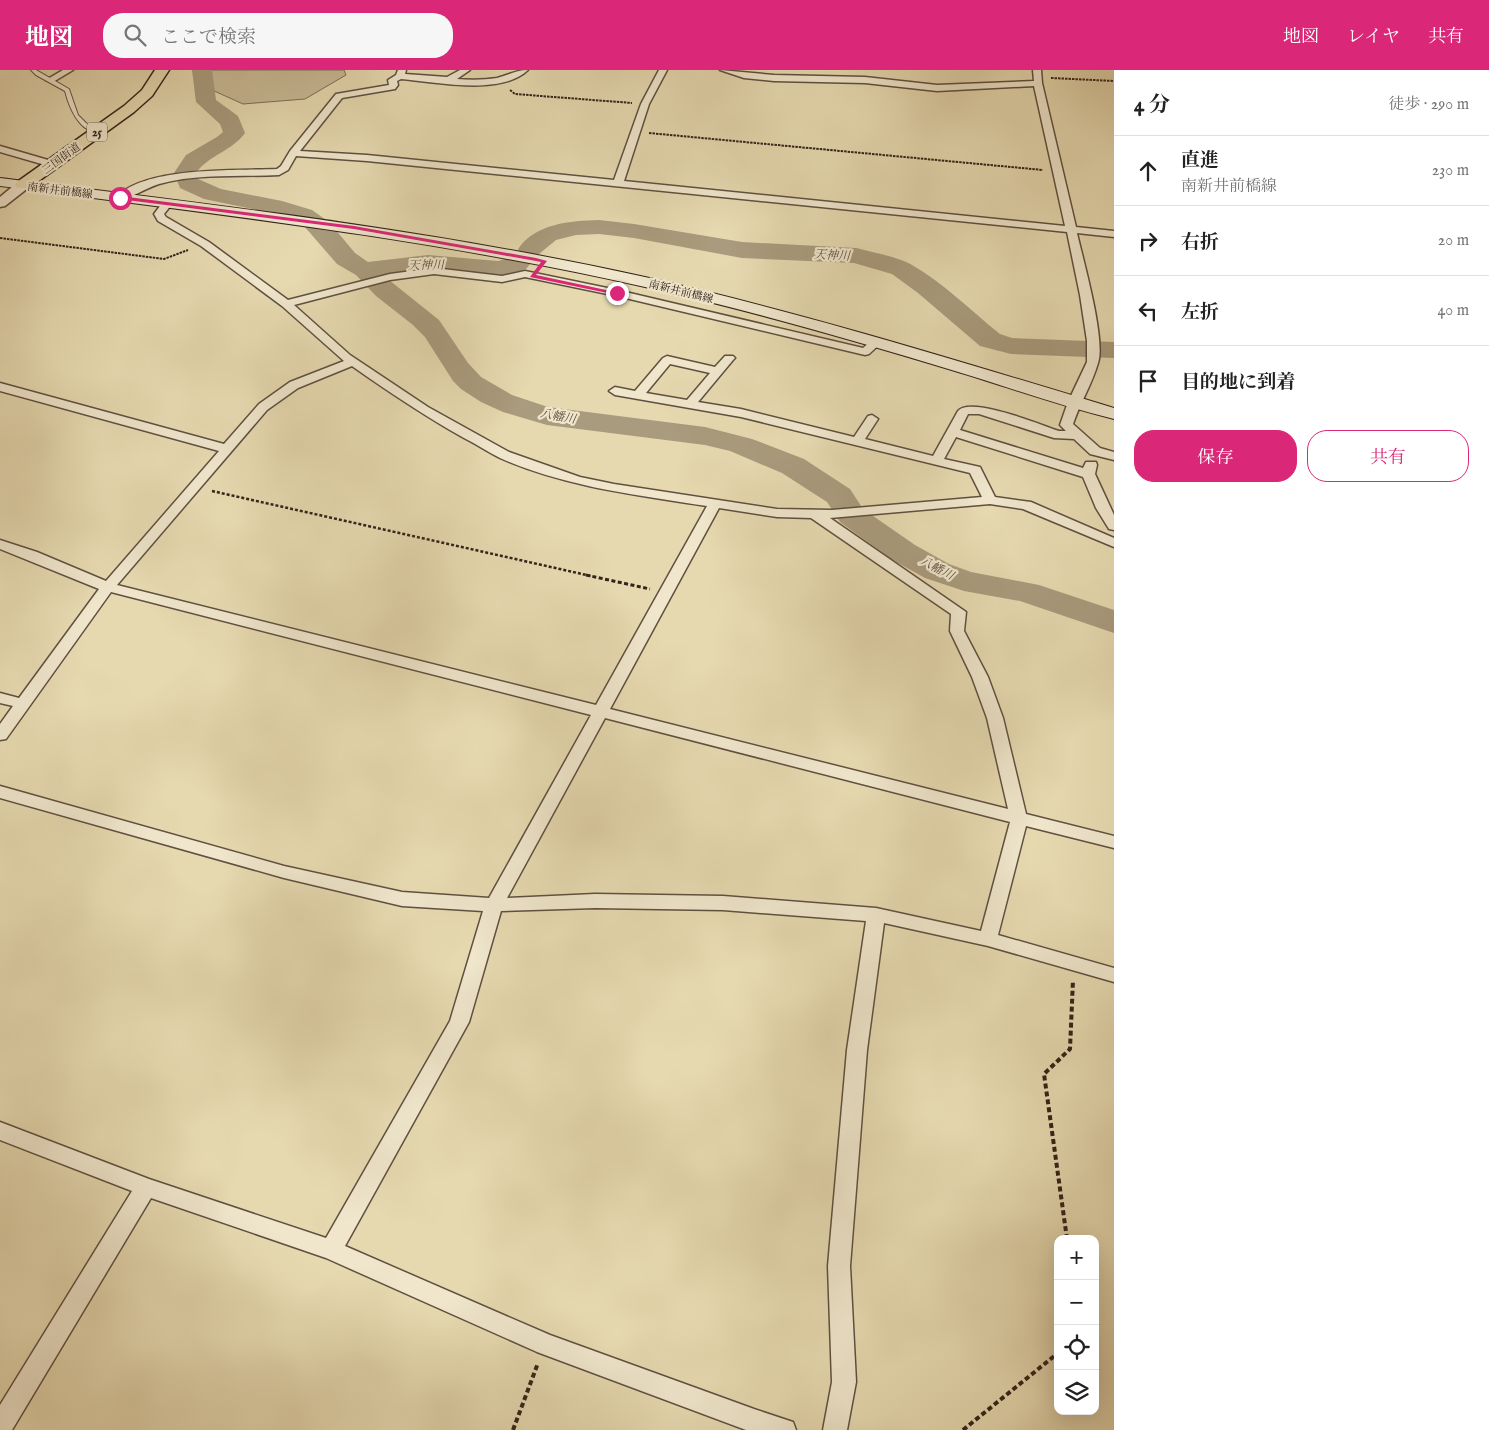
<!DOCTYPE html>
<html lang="ja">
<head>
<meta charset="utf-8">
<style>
	body { margin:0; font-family:"IM FELL English","Noto Serif JP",serif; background:#f6f6f6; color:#222 }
	.controls { position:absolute; right:15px; bottom:15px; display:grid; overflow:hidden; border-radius:10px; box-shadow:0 5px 20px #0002 }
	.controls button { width:45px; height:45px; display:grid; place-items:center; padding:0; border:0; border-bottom:1px solid #e0e0e0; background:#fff; color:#222; font:25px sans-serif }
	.stop { position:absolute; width:15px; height:15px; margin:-11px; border:4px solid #db2777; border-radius:50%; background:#fff }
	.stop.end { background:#db2777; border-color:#fff; box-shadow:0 1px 5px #0008 }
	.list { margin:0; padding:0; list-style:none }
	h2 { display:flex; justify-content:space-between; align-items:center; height:65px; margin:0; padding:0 20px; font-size:21px }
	h2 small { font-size:16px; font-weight:400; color:#767676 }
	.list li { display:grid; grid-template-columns:32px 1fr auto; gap:15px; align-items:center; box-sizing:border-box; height:70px; padding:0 20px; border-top:1px solid #e0e0e0 }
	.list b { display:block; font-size:19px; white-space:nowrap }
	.list p { margin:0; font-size:16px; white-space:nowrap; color:#767676 }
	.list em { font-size:16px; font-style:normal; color:#767676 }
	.actions { display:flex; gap:10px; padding:15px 20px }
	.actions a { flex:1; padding:11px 0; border:1px solid #db2777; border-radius:20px; text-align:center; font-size:18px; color:#db2777 }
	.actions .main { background:#db2777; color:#fff }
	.icon { flex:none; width:28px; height:28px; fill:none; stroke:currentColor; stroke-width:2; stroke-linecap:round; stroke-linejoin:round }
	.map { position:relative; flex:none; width:1114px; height:1360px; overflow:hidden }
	header { display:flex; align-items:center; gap:30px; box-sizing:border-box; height:70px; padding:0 25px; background:#db2777; color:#fff }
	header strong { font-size:24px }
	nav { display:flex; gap:28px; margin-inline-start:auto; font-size:18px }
	.search { width:350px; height:45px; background:#f6f6f6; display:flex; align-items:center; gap:12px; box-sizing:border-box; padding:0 18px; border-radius:20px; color:#767676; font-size:19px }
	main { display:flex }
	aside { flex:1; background:#fff }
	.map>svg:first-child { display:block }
</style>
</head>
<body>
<header>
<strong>地図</strong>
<div class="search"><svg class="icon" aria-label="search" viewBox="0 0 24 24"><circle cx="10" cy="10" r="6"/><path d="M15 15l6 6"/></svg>ここで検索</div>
<nav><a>地図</a><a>レイヤ</a><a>共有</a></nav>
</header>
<main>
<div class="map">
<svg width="1114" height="1360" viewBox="0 0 1114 1360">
	<rect width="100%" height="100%" fill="#e6d9b0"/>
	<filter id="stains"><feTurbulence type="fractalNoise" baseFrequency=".004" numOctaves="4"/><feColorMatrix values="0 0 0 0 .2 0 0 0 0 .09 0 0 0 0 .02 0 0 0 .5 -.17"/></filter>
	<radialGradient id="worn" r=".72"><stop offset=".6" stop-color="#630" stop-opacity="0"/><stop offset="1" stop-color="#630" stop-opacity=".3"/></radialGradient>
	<polygon fill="#c8ba96" stroke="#7e6e58" points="206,0 344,0 346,5 305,29 243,34 212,20"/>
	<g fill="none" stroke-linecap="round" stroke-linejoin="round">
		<g fill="#a99b7d" fill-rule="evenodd">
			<path d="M 192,0 L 212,0 L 216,30 L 238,46 L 245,63 C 232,81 209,85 196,103 L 198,109 L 221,119 L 282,131 L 312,140 L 329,152 L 355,183 L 368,192 L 428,185 L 498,191 L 517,186 L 526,189 L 530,194 L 526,199 L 499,207 L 428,201 L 384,206 L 439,250 L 468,293 L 481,307 L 512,325 L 548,337 L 705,357 L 752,369 L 804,389 L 850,419 L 863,439 L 915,475 L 949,494 L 971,502 L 1039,515 L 1114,540 L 1114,563 L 1020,531 L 964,521 L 925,508 L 891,489 L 840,452 L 827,432 L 782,403 L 730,381 L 705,375 L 547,355 L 503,342 L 481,332 L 461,319 L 453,311 L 425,267 L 413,255 L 376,226 L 356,205 L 337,194 L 304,156 L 277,144 L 204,129 L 180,118 L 174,103 L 186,85 L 217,67 L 223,62 L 220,54 L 196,32 Z"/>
			<path d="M 599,150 L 634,154 L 742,172 L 856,178 C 872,182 898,187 912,195 C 944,213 971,241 1000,264 L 1012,268 L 1114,272 L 1114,288 L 1011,284 L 980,276 L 918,223 L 892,204 L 854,193 L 742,188 L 634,168 L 599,164 L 576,165 L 556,170 L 539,184 L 530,186 L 521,184 L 518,179 C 536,153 570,151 599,150 Z"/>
		</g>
		<defs>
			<path id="service" d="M 31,0 L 36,0 L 69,19 L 78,45 L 86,53 L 99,61 L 99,63 C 79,62 69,37 65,21 L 36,5 Z"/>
			<g id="minor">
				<polygon points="63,0 73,0 53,12 46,10"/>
				<path d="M 398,0 L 406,0 L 405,4 L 447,7 L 460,0 L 470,0 L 457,9 C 470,10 484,10 497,8 C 508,5 517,0 528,0 C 501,26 436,12 401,9 L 397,11 L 398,15 L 395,19 L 342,28 L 300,81 L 367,85 L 614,110 L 641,34 L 659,0 L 667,0 L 649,34 L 624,111 L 1065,156 L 1034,16 L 937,21 L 865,13 L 774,11 L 744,8 L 720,0 L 774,5 L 865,7 L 937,15 L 1034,11 L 1033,0 L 1041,0 L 1042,13 L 1076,157 L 1114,161 L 1114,167 L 1077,163 C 1083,190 1106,270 1098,293 C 1092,314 1080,333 1073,354 L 1100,378 L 1114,382 L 1114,390 L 1090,384 L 1074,369 L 1054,368 L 979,344 L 968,344 L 960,360 L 1083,398 L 1086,392 L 1096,392 L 1097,395 L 1095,404 L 1114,445 L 1114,460 L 1109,459 L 1096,438 L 1083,407 L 956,367 L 944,389 L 980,397 L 995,427 L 1031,432 L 1114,468 L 1114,477 L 1023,439 L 990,434 L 830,448 L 966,542 L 964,561 L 988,607 L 1003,648 L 1026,744 L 1114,766 L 1114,778 L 1026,756 L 998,865 L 1114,898 L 1114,912 L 988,876 L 884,853 L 867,980 L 850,1196 L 856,1312 L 847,1360 L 823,1360 L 832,1312 L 828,1196 L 847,980 L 866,851 L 723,840 L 595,838 L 501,841 L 469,952 L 345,1176 L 550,1265 L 754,1339 L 793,1352 L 796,1360 L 746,1360 L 537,1282 L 326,1188 L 151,1128 L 12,1360 L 0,1360 L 0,1335 L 132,1121 L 0,1070 L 0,1052 L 149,1109 L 326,1168 L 450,951 L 483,841 L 402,836 L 284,808 L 0,728 L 0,716 L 284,796 L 402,822 L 489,828 L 591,645 L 111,522 L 6,669 L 0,670 L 0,654 L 13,636 L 0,633 L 0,623 L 19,628 L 99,519 L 0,479 L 0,470 L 37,482 L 106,511 L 219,381 L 0,321 L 0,313 L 224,374 L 259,334 L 290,312 L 344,291 L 282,236 L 201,176 L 158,151 L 154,144 L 163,132 L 171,132 L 172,134 L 164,144 L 166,147 L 209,172 L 288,230 L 390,204 L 434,198 L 502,206 L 525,201 L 617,220 L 863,278 L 872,270 L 880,270 L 882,272 L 869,284 L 865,285 L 617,226 L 525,207 L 502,212 L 434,204 L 390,210 L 294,235 L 350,285 L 428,337 L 509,382 L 580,407 L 614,414 L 777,439 L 832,440 L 982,427 L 970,403 L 741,347 L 615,325 L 609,321 L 615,317 L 635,321 L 663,288 L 667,286 L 715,297 L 725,286 L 733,286 L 735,288 L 733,290 L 698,332 L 741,339 L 854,367 L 868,346 L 872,345 L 878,349 L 865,369 L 933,386 L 958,341 C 971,326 1041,355 1059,361 L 1066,361 L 1060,355 L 1068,332 L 1087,292 L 1087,271 L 1080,225 L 1067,162 L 367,91 L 296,86 L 288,100 L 279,105 C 240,107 198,103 159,114 C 148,117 124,132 117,130 L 115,128 C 145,96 235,101 277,99 L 281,96 L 290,81 L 336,24 L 389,15 L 388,10 L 396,5 ZM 670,294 L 710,303 L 687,330 L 646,323 ZM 352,296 C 389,322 425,346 464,368 C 476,374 488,382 500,388 C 566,417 637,425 707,436 L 596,635 L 117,515 L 267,340 L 298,318 ZM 719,438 L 777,447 L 811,448 L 951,544 L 950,561 L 972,607 L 987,648 L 1008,739 L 610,639 ZM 605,648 L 1010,752 L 981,861 L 876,838 L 723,826 L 595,824 L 507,828 Z"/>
				<polygon points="0,76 55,92 57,94 52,97 0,82"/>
			</g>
			<polygon id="tertiary" points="23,111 28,112 29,115 28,118 5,136 0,137 0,127 18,112"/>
			<path id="secondary" d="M 0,108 C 216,135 433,160 645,207 C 804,243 959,291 1114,338 L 1114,349 C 1060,336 1008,317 955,301 C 853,270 750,240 645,217 C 433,169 216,144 0,116 Z"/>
			<polygon id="primary" points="155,0 169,0 152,26 134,42 29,118 17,118 15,115 17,112 124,36 142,20"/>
		</defs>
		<use href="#service" stroke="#605040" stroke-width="2"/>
		<use href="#minor" stroke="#605040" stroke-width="3"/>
		<use href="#tertiary" stroke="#605040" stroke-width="3"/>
		<use href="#secondary" stroke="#33231a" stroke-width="2"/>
		<use href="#primary" stroke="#33231a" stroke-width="3"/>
		<g stroke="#33231a" stroke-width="2" stroke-dasharray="2.5 1" stroke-linecap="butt">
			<polyline points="1051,8 1114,11"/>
			<polyline points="510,20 515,24 632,33"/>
			<polyline points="649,63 1043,100"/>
			<polyline points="0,168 164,189 188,180"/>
		</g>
		<polyline stroke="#33231a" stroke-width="2.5" stroke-dasharray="3 2" stroke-linecap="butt" points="212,421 591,506"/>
		<polyline stroke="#33231a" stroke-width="3" stroke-dasharray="4 2.5" stroke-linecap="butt" points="586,505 650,519"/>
		<g stroke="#33231a" stroke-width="4" stroke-dasharray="5 3" stroke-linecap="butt">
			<polyline points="1067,1169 1044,1004 1070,979 1073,910"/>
			<polyline points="513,1360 538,1293"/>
			<polyline points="963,1360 1058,1283"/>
		</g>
		<use href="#service" fill="#efe6cc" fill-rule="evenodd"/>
		<use href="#minor" fill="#efe6cc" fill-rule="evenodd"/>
		<use href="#tertiary" fill="#efe6cc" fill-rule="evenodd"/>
		<use href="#secondary" fill="#efe6cc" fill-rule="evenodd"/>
		<use href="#primary" fill="#e6d9b0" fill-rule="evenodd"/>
	</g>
	<polygon fill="#db2777" points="120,126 354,156 536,188 547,191 536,205 620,223 617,225 530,207 541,192 536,191 354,159 119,129"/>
	<g text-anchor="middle" stroke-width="4.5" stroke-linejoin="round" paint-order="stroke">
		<g font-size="11" fill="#33231a" stroke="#efe6cc">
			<text transform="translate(61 88) rotate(-36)" y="4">三国街道</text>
			<text transform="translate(60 120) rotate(7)" y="4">南新井前橋線</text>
			<text transform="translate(681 221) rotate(14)" y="4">南新井前橋線</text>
		</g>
		<rect fill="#efe6cc" stroke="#6b5e4f" stroke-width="1" x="87" y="52.5" width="20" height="19" rx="4"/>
		<g font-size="12" font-weight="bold" fill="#33231a">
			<text x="97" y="66">25</text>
		</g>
		<g font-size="12" font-style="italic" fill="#5c4d3d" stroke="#efe6cc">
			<text transform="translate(832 185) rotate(3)" y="4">天神川</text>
			<text transform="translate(426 195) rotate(-1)" y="4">天神川</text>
			<text transform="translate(558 346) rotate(10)" y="4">八幡川</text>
			<text transform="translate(937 498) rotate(28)" y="4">八幡川</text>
		</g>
	</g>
	<rect width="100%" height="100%" filter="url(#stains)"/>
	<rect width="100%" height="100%" fill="url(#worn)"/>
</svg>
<div class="controls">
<button>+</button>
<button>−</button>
<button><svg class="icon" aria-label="locate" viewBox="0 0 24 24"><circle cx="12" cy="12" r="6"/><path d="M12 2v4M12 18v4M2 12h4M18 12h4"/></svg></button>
<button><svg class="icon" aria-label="layers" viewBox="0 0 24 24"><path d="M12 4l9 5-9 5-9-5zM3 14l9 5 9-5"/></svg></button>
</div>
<div class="stop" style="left:120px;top:128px"></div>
<div class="stop end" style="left:617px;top:223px"></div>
</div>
<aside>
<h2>4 分<small>徒歩 · 290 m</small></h2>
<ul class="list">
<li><svg class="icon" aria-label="ahead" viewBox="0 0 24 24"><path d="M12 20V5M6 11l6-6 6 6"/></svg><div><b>直進</b><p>南新井前橋線</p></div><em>230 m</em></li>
<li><svg class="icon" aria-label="right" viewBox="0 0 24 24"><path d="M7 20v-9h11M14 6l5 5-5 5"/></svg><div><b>右折</b></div><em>20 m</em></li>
<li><svg class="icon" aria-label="left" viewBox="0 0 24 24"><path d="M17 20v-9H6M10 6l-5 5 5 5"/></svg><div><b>左折</b></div><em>40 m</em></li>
<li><svg class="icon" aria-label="arrive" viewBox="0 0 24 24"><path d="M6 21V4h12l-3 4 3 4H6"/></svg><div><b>目的地に到着</b></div></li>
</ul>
<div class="actions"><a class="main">保存</a><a>共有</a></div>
</aside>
</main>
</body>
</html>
